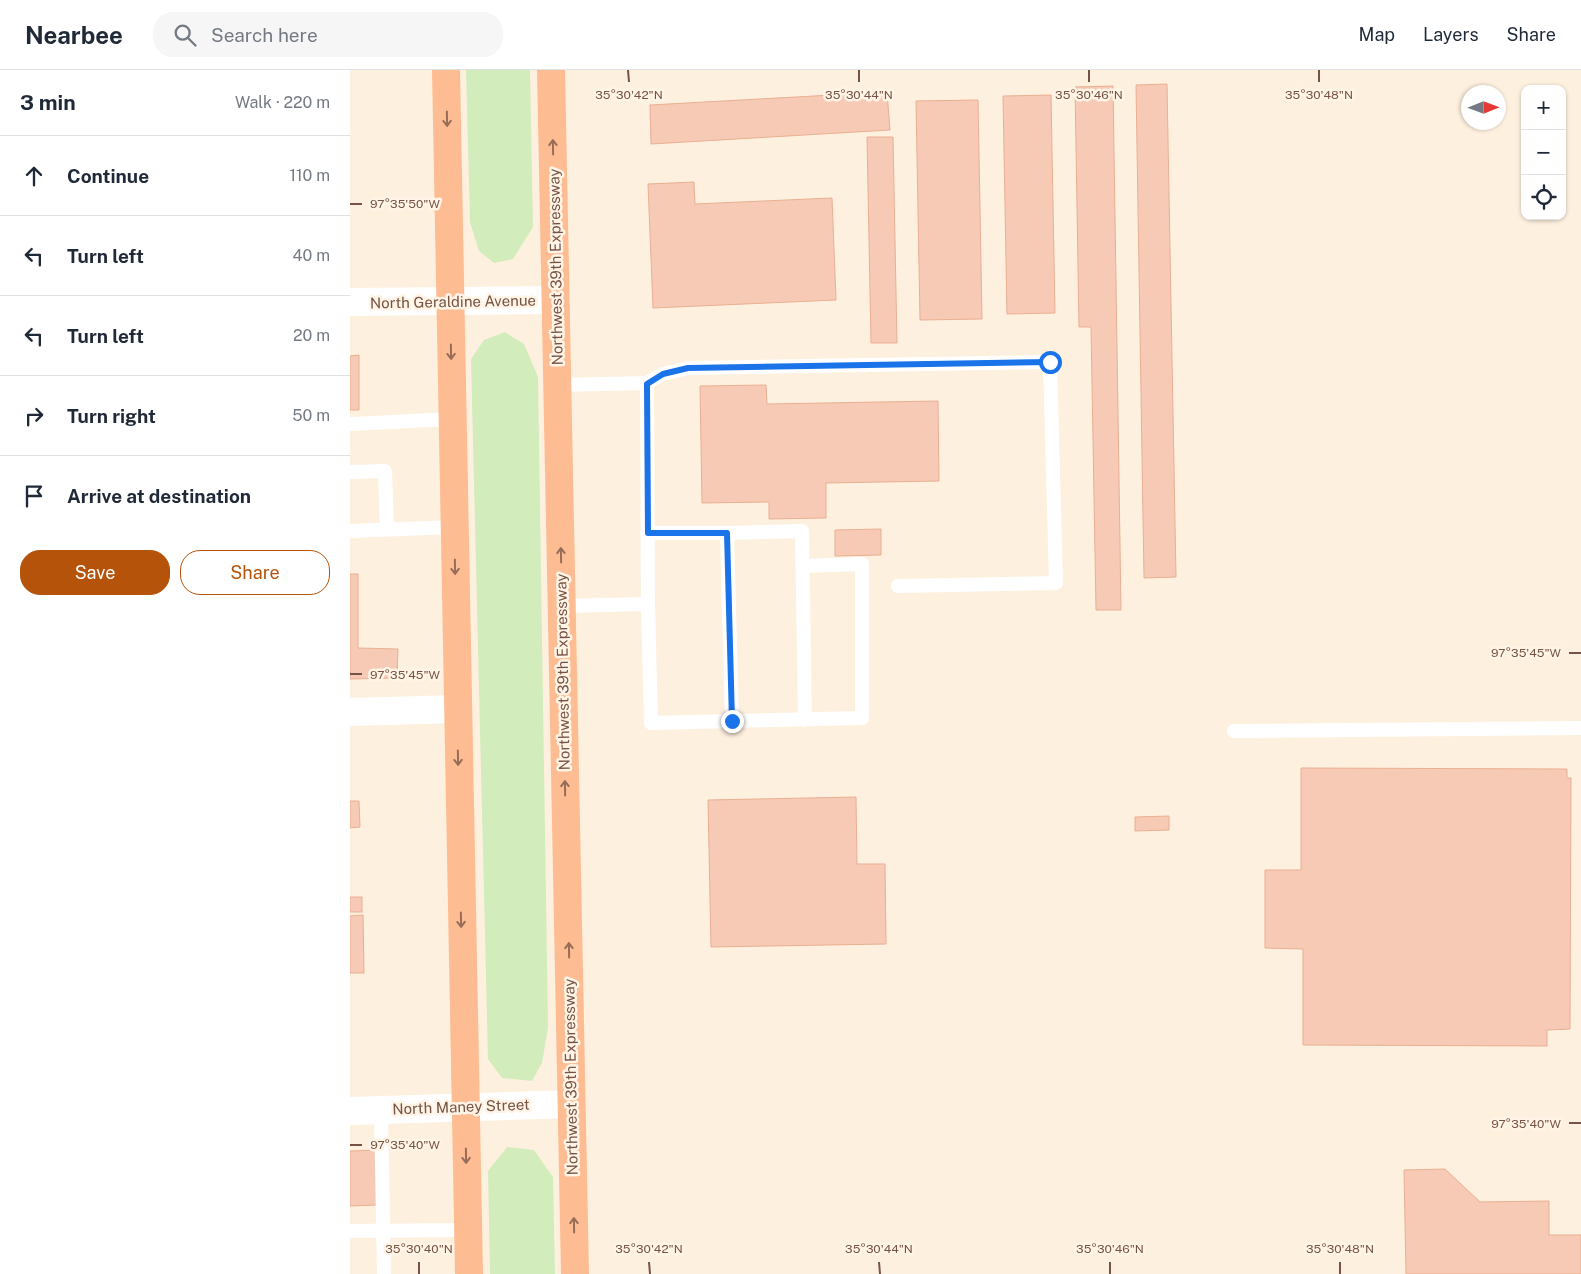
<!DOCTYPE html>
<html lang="en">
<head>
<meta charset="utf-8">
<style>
	body { margin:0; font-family:"Public Sans",sans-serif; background:#f6f6f7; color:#1f2937 }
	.controls { position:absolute; right:15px; top:15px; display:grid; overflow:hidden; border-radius:10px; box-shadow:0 1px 4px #0004 }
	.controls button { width:45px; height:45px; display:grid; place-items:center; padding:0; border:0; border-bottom:1px solid #e0e1e3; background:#fff; color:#1f2937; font:25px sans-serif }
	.compass { position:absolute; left:1111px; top:15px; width:45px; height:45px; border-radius:50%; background:#fff; box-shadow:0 1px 4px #0004; rotate:89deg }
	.stop { position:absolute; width:15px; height:15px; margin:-11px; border:4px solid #1a73e8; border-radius:50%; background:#fff }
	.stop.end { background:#1a73e8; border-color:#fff; box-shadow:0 1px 5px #0008 }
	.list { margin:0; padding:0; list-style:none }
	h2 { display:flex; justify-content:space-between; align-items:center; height:65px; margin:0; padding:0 20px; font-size:21px }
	h2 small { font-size:16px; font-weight:400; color:#747a83 }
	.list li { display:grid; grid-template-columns:32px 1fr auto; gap:15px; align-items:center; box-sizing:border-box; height:80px; padding:0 20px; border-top:1px solid #e0e1e3 }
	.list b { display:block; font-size:19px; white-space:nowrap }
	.list em { font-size:16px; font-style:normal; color:#747a83 }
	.actions { display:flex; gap:10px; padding:15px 20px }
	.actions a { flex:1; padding:11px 0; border:1px solid #b45309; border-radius:20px; text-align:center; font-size:18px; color:#b45309 }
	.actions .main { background:#b45309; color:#fff }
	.icon { flex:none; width:28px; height:28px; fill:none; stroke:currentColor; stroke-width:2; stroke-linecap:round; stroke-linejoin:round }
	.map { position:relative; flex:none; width:1231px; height:1204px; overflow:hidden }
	header { display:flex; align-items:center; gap:30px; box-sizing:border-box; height:70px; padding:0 25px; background:#fff; border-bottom:1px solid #e0e1e3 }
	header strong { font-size:24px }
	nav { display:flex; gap:28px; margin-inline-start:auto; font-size:18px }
	.search { width:350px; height:45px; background:#f6f6f7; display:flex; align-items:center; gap:12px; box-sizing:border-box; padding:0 18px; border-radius:20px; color:#747a83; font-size:19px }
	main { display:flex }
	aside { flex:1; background:#fff }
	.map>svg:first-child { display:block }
</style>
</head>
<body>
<header>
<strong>Nearbee</strong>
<div class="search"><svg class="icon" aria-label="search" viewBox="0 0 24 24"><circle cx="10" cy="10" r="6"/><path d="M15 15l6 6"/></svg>Search here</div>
<nav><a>Map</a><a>Layers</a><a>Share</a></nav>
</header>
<main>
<aside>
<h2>3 min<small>Walk · 220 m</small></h2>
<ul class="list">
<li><svg class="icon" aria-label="ahead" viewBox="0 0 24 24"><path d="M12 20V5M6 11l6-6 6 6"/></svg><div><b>Continue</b></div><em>110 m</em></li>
<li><svg class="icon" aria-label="left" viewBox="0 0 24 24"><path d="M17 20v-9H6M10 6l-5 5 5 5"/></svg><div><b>Turn left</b></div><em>40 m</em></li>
<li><svg class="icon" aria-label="left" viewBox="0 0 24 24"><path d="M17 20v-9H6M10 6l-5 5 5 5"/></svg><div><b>Turn left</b></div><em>20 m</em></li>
<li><svg class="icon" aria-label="right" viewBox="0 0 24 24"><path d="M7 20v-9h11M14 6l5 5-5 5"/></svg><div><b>Turn right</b></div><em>50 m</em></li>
<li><svg class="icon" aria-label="arrive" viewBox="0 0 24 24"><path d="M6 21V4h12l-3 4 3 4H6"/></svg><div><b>Arrive at destination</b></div></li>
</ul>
<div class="actions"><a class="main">Save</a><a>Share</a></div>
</aside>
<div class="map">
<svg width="1231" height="1204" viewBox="0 0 1231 1204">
	<rect width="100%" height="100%" fill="#fef0de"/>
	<g fill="#d2ecbc">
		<polygon points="116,0 180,0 183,157 163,189 144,193 129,181 120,152"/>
		<polygon points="155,262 174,274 188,307 198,958 192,993 182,1011 152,1008 138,989 121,289 134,270"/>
		<polygon points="157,1077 184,1080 203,1107 205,1204 140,1204 138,1101"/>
	</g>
	<g fill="#f6cab4" stroke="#eaaf93">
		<polygon points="817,14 826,507 794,508 786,15"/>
		<polygon points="763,16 771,540 746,540 741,257 729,257 725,17"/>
		<polygon points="537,22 540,60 301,74 300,35"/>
		<polygon points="701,25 705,243 657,244 653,26"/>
		<polygon points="628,30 632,249 570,250 566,31"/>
		<polygon points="517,67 543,67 547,273 521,273"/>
		<polygon points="344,112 345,134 482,128 486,230 303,238 298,114"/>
		<polygon points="9,285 9,340 0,340 0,286"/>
		<polygon points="416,315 417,334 588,331 589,411 476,413 476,448 419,449 419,432 352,433 350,316"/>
		<polygon points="531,459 531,485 485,486 485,460"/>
		<polygon points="0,504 8,504 8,578 48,579 47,608 0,609"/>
		<polygon points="951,698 1217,699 1217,708 1221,708 1220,959 1197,960 1197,976 953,975 953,879 915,878 915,800 951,800"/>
		<polygon points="506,727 507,794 535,794 536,874 361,877 358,730"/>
		<polygon points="0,731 9,731 10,757 0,758"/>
		<polygon points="819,746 819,760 785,761 785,747"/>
		<rect x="0" y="827" width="12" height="15"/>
		<polygon points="13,845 14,903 0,903 0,846"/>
		<polygon points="27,1080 28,1135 0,1136 0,1081"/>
		<polygon points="1095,1099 1130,1132 1199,1131 1199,1165 1231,1165 1231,1204 1056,1204 1054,1100"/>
	</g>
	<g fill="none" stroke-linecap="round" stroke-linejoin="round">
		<g stroke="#fff" stroke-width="14">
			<polyline points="297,313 313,304 338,298 700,292 706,513 548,516"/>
			<polyline points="208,315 297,313 298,534 212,536"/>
			<polyline points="0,354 102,349"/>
			<polyline points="0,402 35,401 37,459"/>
			<polyline points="0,461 104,457"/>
			<polyline points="297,463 377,463 382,651"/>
			<polyline points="377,463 452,461 455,650"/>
			<polyline points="298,534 301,653 512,648 512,494 453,496"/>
			<polyline points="884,661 1231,658"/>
			<polyline points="31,1040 34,1204"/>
			<polyline points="0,1161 118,1160"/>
		</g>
		<g stroke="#fff" stroke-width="28">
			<polyline points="0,232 206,230"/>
			<polyline points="0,642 108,639"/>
			<polyline points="0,1041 221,1034"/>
		</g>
		<g stroke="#febc92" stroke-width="28">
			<polyline points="96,0 119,1204"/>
			<polyline points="201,0 225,1204"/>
		</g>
	</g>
	<defs><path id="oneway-shaft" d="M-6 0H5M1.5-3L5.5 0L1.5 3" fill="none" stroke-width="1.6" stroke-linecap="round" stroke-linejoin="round" transform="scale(1.25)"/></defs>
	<g stroke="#986d58">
		<use href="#oneway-shaft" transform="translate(97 49) rotate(89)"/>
		<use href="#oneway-shaft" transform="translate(203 77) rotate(-91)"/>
		<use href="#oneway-shaft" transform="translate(101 282) rotate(89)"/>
		<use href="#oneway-shaft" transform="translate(211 485) rotate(-91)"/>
		<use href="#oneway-shaft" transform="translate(105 497) rotate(89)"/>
		<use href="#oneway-shaft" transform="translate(108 688) rotate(89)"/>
		<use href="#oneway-shaft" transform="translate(215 718) rotate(-91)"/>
		<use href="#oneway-shaft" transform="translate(111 850) rotate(89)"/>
		<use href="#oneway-shaft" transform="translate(219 880) rotate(-91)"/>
		<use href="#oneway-shaft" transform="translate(116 1086) rotate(89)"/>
		<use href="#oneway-shaft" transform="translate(224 1155) rotate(-91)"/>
	</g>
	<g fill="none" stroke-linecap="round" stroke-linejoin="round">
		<polyline stroke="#1a73e8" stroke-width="6" points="382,651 377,463 298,463 297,314 313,304 338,298 700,292"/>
	</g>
	<path fill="none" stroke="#765344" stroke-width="2" d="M 278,0 L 279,12M 509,0 L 509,12M 739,0 L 739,12M 969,0 L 969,12M 0,134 L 12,134M 1219,583 L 1231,583M 0,604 L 12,604M 1219,1053 L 1231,1053M 0,1075 L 12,1075M 69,1192 L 69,1204M 299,1192 L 300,1204M 529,1192 L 530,1204M 760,1192 L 760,1204M 990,1192 L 990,1204"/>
	<g text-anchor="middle" stroke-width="5" stroke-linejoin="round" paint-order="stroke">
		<g font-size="15" fill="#765344" stroke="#fff4e6">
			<text transform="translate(206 197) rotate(-91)" y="5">Northwest 39th Expressway</text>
			<text transform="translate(103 232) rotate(-1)" y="5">North Geraldine Avenue</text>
			<text transform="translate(213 602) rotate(-91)" y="5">Northwest 39th Expressway</text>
			<text transform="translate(221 1007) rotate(-91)" y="5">Northwest 39th Expressway</text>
			<text transform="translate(111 1037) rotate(-2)" y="5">North Maney Street</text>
		</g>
	</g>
	<g font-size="12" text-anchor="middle" fill="#765344" stroke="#fff4e6" stroke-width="5" stroke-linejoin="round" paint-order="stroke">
		<text x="279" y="29">35°30'42"N</text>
		<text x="509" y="29">35°30'44"N</text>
		<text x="739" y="29">35°30'46"N</text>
		<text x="969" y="29">35°30'48"N</text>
		<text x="55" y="138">97°35'50"W</text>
		<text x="1176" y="587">97°35'45"W</text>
		<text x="55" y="609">97°35'45"W</text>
		<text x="1176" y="1058">97°35'40"W</text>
		<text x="55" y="1079">97°35'40"W</text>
		<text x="69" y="1183">35°30'40"N</text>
		<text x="299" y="1183">35°30'42"N</text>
		<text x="529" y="1183">35°30'44"N</text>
		<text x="760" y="1183">35°30'46"N</text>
		<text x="990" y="1183">35°30'48"N</text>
	</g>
</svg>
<div class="controls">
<button>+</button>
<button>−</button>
<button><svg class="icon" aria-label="locate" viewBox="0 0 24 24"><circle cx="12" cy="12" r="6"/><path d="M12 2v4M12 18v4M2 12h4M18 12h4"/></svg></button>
</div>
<svg class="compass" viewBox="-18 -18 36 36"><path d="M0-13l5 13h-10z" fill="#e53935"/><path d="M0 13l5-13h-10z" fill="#747a83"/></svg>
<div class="stop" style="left:700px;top:292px"></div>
<div class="stop end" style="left:382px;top:651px"></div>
</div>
</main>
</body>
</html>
